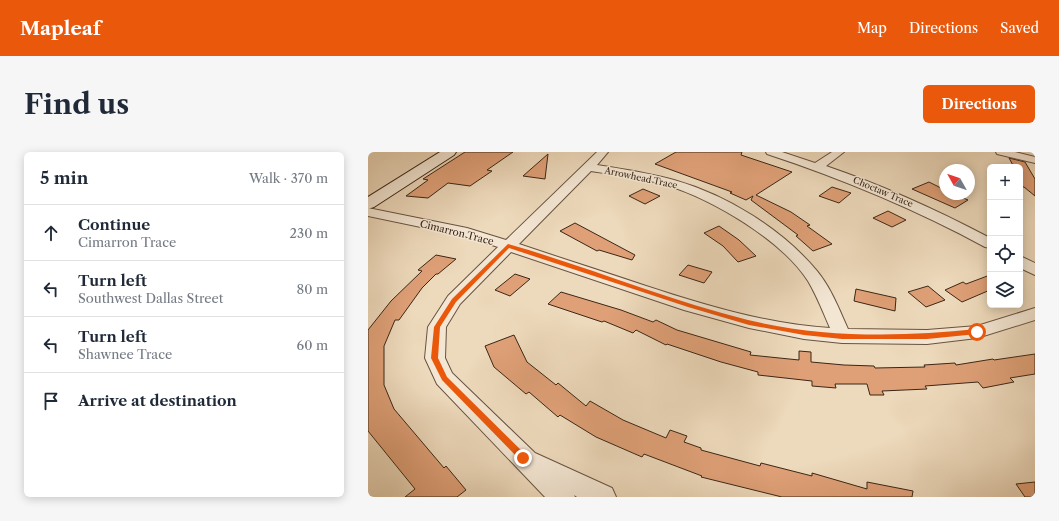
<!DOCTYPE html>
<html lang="en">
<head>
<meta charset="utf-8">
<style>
	body { margin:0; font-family:"Libre Caslon Text",serif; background:#f6f6f7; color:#1f2937 }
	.controls { position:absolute; right:12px; top:12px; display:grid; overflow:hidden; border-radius:6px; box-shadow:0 2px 10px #0003 }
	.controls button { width:36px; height:36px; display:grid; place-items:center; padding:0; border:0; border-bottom:1px solid #e0e1e3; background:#fff; color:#1f2937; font:20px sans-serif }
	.compass { position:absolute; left:571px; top:12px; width:36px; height:36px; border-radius:50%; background:#fff; box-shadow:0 2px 10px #0003; rotate:310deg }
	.stop { position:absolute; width:12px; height:12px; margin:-9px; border:3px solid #ea580c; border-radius:50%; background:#fff }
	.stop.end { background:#ea580c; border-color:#fff; box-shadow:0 1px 4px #0008 }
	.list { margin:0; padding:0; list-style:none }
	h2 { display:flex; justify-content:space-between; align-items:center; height:52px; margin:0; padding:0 16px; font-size:17px }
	h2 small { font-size:13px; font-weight:400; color:#747a83 }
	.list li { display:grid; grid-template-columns:26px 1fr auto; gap:12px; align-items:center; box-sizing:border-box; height:56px; padding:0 16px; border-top:1px solid #e0e1e3 }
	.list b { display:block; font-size:15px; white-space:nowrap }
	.list p { margin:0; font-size:13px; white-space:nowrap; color:#747a83 }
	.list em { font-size:13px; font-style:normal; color:#747a83 }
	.icon { flex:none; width:22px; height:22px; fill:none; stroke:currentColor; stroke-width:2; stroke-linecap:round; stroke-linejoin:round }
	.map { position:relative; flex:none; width:667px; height:345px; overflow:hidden; border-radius:6px }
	header { display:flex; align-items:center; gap:24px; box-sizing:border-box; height:56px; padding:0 20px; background:#ea580c; color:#fff }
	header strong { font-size:19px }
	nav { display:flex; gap:22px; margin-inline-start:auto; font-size:14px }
	.intro { display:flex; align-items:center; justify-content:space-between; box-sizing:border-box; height:96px; padding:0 24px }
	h1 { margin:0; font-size:28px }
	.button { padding:10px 18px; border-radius:6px; background:#ea580c; color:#fff; font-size:14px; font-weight:700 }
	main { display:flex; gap:24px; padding:0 24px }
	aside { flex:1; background:#fff; border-radius:6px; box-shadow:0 2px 10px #0003 }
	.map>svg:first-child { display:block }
</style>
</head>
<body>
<header>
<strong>Mapleaf</strong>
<nav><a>Map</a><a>Directions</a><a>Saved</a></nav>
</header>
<div class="intro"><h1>Find us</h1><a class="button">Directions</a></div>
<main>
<aside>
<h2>5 min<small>Walk · 370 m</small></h2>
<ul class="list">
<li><svg class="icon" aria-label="ahead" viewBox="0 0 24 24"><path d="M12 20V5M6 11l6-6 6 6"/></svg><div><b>Continue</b><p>Cimarron Trace</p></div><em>230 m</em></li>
<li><svg class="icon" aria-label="left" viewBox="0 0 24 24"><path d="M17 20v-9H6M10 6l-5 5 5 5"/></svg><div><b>Turn left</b><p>Southwest Dallas Street</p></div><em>80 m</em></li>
<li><svg class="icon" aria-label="left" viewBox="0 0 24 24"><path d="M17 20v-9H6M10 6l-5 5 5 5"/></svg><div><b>Turn left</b><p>Shawnee Trace</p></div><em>60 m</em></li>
<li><svg class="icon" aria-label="arrive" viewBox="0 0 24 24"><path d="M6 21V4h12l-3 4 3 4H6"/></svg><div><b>Arrive at destination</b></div></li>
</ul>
</aside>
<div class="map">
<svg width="667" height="345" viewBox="0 0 667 345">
	<rect width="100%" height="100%" fill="#edd9bb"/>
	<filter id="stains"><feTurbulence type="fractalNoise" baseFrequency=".005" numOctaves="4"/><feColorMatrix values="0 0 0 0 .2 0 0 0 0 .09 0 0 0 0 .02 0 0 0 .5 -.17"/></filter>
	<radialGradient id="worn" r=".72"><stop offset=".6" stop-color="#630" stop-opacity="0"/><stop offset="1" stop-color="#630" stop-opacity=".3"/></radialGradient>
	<g fill="#dfa077" stroke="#3b2617">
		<polygon points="97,0 145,0 119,18 124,19 102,34 80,31 60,46 38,44 60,28 55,27"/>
		<polygon points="308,0 374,0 373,3 424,20 388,43 423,60 442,73 439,74 464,92 445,99 428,84 430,83 383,48 385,44 378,48 362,41 364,40 287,12"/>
		<polygon points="180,2 177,27 155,24"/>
		<polygon points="641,6 657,10 667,27 667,44 656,35 652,35 652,15 646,15"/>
		<polygon points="561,30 577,38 577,42 586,42 600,48 587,56 544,37"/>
		<polygon points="464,35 483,41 471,51 451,44"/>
		<polygon points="275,37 292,44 277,52 261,44"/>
		<polygon points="520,59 538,68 524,75 505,66"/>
		<polygon points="207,71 267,103 264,108 231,98 229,99 192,79"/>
		<polygon points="351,74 371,88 388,104 370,110 355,94 336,81"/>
		<polygon points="68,103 88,107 70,122 68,122 54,136 31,168 27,168 16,194 16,233 26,257 76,316 78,314 98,338 89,345 37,345 47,337 0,279 0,178 23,149 54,119 50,118"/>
		<polygon points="320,113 344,120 336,131 311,123"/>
		<polygon points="147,122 162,127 142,144 127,138"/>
		<polygon points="622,123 622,138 594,150 577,138 595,130 598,132"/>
		<polygon points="560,134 577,148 558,155 540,140"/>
		<polygon points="488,137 528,146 527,159 486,149"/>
		<polygon points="193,140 253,158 285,170 288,168 309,178 383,200 382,203 431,208 431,199 443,200 443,210 476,213 506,214 507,216 557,215 556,213 587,211 588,213 625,207 626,208 667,202 667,222 642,226 646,230 615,236 610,230 557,234 559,237 514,239 516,243 502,243 499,232 467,232 468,236 444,234 444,229 390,223 390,220 353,210 299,192 298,193 268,178 265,181 236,169 234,170 180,152"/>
		<polygon points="146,183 159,210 188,233 190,231 218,254 222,249 255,268 298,286 302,278 319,284 316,290 333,296 333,298 392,314 393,311 444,324 444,321 499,337 499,330 545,339 544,345 414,345 333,325 334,324 276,302 274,305 228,285 192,263 190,265 161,240 158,242 126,215 117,194"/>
		<polygon points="667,330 667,345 657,345 648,332"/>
	</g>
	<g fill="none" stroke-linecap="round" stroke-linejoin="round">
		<defs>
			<g id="street">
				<path d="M 229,0 L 240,0 L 229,13 C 255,17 281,21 306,28 C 359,43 414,77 449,119 C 463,136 471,157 480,177 L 559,178 L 609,174 L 667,156 L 667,168 L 609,186 L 559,192 L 474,191 L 436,187 L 381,176 L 316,158 L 143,100 L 92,152 L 78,175 L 77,206 L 84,221 L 167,301 L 244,336 L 248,345 L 209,345 L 206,343 L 207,345 L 177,345 L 69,232 L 57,206 L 60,175 L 80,144 L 130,95 L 96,84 L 0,64 L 0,56 L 99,76 L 138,88 ZM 223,19 C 248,23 273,26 298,33 C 344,47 414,88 440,129 C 449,144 455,160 462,176 C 398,172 336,153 275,133 C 234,119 192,106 151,92 Z"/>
				<path d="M 398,0 L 414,0 L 447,11 L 464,0 L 476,0 L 458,14 C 514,33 569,58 622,86 L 622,96 L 617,95 C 547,57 475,27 399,2 Z"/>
				<polygon points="628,0 647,0 667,5 667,11 629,2"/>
				<polygon points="652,104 667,111 667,123 652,116"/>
			</g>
			<polygon id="secondary" points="72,0 88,0 86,3 6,55 0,57 0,45"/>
		</defs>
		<use href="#street" stroke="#685340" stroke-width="2"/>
		<use href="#secondary" stroke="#3b2617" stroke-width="2"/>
		<use href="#street" fill="#f3e6d3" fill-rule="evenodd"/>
		<use href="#secondary" fill="#f3e6d3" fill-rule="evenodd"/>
	</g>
	<path fill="#ea580c" d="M 140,92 C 221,115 299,148 380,168 C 455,186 533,185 609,177 L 613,180 L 609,182 L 559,187 L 474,187 L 436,183 L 381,173 L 320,155 L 141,96 L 88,150 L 72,175 L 70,206 L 79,225 L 158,303 L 159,306 L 158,308 L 155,309 L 152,308 L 74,228 L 63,206 L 66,175 L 84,147 Z"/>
	<g text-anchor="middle" stroke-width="3" stroke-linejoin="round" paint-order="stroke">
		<g font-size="9" fill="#3b2617" stroke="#f3e6d3">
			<text transform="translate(273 26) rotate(12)" y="3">Arrowhead Trace</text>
			<text transform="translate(515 40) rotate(23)" y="3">Choctaw Trace</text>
		</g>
		<g font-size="10" fill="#3b2617" stroke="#f3e6d3">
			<text transform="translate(89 80) rotate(14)" y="4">Cimarron Trace</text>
		</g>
	</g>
	<rect width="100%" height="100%" filter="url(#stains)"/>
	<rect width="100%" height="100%" fill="url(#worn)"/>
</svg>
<div class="controls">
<button>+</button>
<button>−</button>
<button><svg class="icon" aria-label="locate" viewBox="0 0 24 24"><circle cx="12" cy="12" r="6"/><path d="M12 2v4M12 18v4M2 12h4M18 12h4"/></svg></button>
<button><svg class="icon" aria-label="layers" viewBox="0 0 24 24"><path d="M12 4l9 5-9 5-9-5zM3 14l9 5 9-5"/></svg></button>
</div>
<svg class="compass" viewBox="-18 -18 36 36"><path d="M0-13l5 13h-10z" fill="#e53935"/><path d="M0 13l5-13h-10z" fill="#747a83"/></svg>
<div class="stop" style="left:609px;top:180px"></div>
<div class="stop end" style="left:155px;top:306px"></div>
</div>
</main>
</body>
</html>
